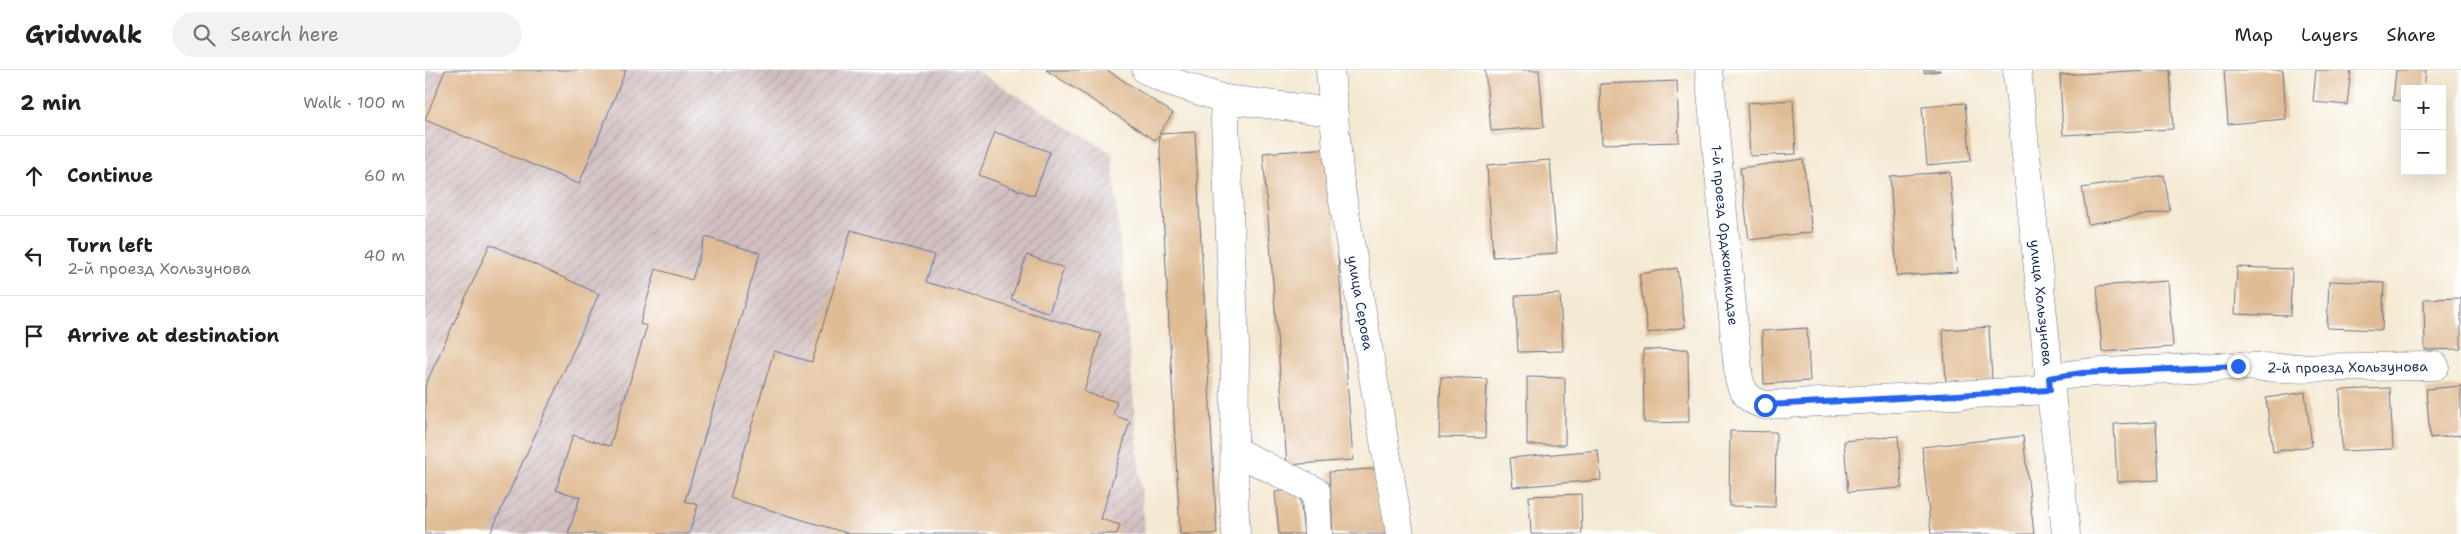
<!DOCTYPE html>
<html lang="en">
<head>
<meta charset="utf-8">
<style>
	body { margin:0; font-family:"Shantell Sans",sans-serif; background:#f2f2f2; color:#202124 }
	.controls { position:absolute; right:15px; top:15px; display:grid; overflow:hidden; border-radius:0px; box-shadow:0 5px 20px #0002 }
	.controls button { width:45px; height:45px; display:grid; place-items:center; padding:0; border:0; border-bottom:1px solid #e0e0e0; background:#fff; color:#202124; font:25px sans-serif }
	.stop { position:absolute; width:15px; height:15px; margin:-11px; border:4px solid #2563eb; border-radius:50%; background:#fff }
	.stop.end { background:#2563eb; border-color:#fff; box-shadow:0 1px 5px #0008 }
	.list { margin:0; padding:0; list-style:none }
	h2 { display:flex; justify-content:space-between; align-items:center; height:65px; margin:0; padding:0 20px; font-size:21px }
	h2 small { font-size:16px; font-weight:400; color:#757577 }
	.list li { display:grid; grid-template-columns:32px 1fr auto; gap:15px; align-items:center; box-sizing:border-box; height:80px; padding:0 20px; border-top:1px solid #e0e0e0 }
	.list b { display:block; font-size:19px; white-space:nowrap }
	.list p { margin:0; font-size:16px; white-space:nowrap; color:#757577 }
	.list em { font-size:16px; font-style:normal; color:#757577 }
	.icon { flex:none; width:28px; height:28px; fill:none; stroke:currentColor; stroke-width:2; stroke-linecap:round; stroke-linejoin:round }
	.map { position:relative; flex:none; width:2036px; height:464px; overflow:hidden }
	header { display:flex; align-items:center; gap:30px; box-sizing:border-box; height:70px; padding:0 25px; background:#fff; border-bottom:1px solid #e0e0e0 }
	header strong { font-size:24px }
	nav { display:flex; gap:28px; margin-inline-start:auto; font-size:18px }
	.search { width:350px; height:45px; background:#f2f2f2; display:flex; align-items:center; gap:12px; box-sizing:border-box; padding:0 18px; border-radius:28px; color:#757577; font-size:19px }
	main { display:flex }
	aside { flex:1; background:#fff }
	.map>svg:first-child { display:block }
</style>
</head>
<body>
<header>
<strong>Gridwalk</strong>
<div class="search"><svg class="icon" aria-label="search" viewBox="0 0 24 24"><circle cx="10" cy="10" r="6"/><path d="M15 15l6 6"/></svg>Search here</div>
<nav><a>Map</a><a>Layers</a><a>Share</a></nav>
</header>
<main>
<aside>
<h2>2 min<small>Walk · 100 m</small></h2>
<ul class="list">
<li><svg class="icon" aria-label="ahead" viewBox="0 0 24 24"><path d="M12 20V5M6 11l6-6 6 6"/></svg><div><b>Continue</b></div><em>60 m</em></li>
<li><svg class="icon" aria-label="left" viewBox="0 0 24 24"><path d="M17 20v-9H6M10 6l-5 5 5 5"/></svg><div><b>Turn left</b><p>2-й проезд Хользунова</p></div><em>40 m</em></li>
<li><svg class="icon" aria-label="arrive" viewBox="0 0 24 24"><path d="M6 21V4h12l-3 4 3 4H6"/></svg><div><b>Arrive at destination</b></div></li>
</ul>
</aside>
<div class="map">
<svg width="2036" height="464" viewBox="0 0 2036 464">
	<defs>
		<pattern id="industrial-furrows" width="10" height="10" patternUnits="userSpaceOnUse" patternTransform="scale(1.25)"><rect width="10" height="10" fill="#d1bfbf"/><path d="M-1 1l2-2M0 10L10 0M9 11l2-2" fill="none" stroke="#b3a4a7"/></pattern>
	</defs>
	<rect width="100%" height="100%" fill="#fff"/>
	<filter id="ink" filterUnits="userSpaceOnUse"><feTurbulence type="fractalNoise" baseFrequency=".02" numOctaves="2"/><feDisplacementMap in="SourceGraphic" scale="10" xChannelSelector="R" yChannelSelector="G"/><feConvolveMatrix kernelMatrix="1 2 1 2 8 2 1 2 1" color-interpolation-filters="sRGB"/></filter>
	<filter id="wash" filterUnits="userSpaceOnUse"><feTurbulence type="fractalNoise" baseFrequency=".0096" numOctaves="4" result="noise"/><feDisplacementMap in="SourceGraphic" scale="20" xChannelSelector="R" yChannelSelector="G"/><feGaussianBlur stdDeviation="1.12" result="paint"/><feColorMatrix in="noise" values="0 0 0 0 0 0 0 0 0 0 0 0 0 0 0 0 0 1.4 0 .05"/><feComposite in="paint" operator="in"/></filter>
	<g filter="url(#wash)">
		<rect width="100%" height="100%" fill="#f4e9d2"/>
		<polygon fill="url(#industrial-furrows)" points="0,0 550,0 687,83 720,464 0,464"/>
		<g id="blocks">
			<g fill="#e0bc94">
				<polygon points="20,0 201,0 154,114 0,50"/>
				<polygon points="621,0 682,0 748,43 734,64 770,62 792,464 755,464 734,65 730,70"/>
				<polygon points="1060,0 1114,0 1119,57 1066,61"/>
				<polygon points="1499,0 1515,0 1515,1 1499,3"/>
				<polygon points="1722,0 1745,0 1748,59 1638,65 1635,5"/>
				<polygon points="1799,0 1858,0 1861,49 1803,54"/>
				<polygon points="1891,0 1926,0 1922,35 1888,32"/>
				<polygon points="1971,0 2001,0 1999,19 1980,19 1980,32 1968,30"/>
				<polygon points="1252,11 1254,72 1177,74 1175,14"/>
				<polygon points="1368,30 1371,84 1325,86 1322,33"/>
				<polygon points="1540,33 1546,91 1502,95 1497,37"/>
				<polygon points="570,62 625,82 609,126 554,105"/>
				<polygon points="905,78 928,390 862,395 838,83"/>
				<polygon points="1378,89 1387,162 1324,170 1315,98"/>
				<polygon points="1125,90 1132,183 1068,187 1062,95"/>
				<polygon points="1525,102 1532,202 1472,206 1465,106"/>
				<polygon points="1739,105 1745,141 1663,154 1657,118"/>
				<polygon points="426,160 509,185 501,212 676,264 659,322 692,332 688,345 705,351 676,449 695,455 692,464 425,464 305,428 349,281 387,292"/>
				<polygon points="280,167 335,183 260,431 273,435 264,464 143,464 155,427 131,420 148,365 185,376 222,256 215,254 231,199 267,210"/>
				<polygon points="65,174 174,224 65,464 0,464 0,316"/>
				<polygon points="602,185 639,198 624,243 586,229"/>
				<polygon points="1812,197 1867,199 1865,246 1810,244"/>
				<polygon points="1252,198 1260,257 1223,263 1214,204"/>
				<polygon points="1743,211 1748,277 1677,282 1672,216"/>
				<polygon points="1904,211 1959,213 1957,260 1902,258"/>
				<polygon points="1135,224 1138,281 1093,282 1090,226"/>
				<polygon points="2036,228 2036,279 2000,280 1999,229"/>
				<polygon points="1564,257 1567,310 1521,313 1518,260"/>
				<polygon points="1382,258 1385,311 1339,314 1337,261"/>
				<polygon points="1263,279 1264,352 1219,353 1218,280"/>
				<polygon points="1016,307 1062,309 1060,368 1014,367"/>
				<polygon points="1102,307 1140,308 1140,375 1102,375"/>
				<polygon points="2036,316 2036,365 2005,368 2001,319"/>
				<polygon points="1965,318 1968,379 1917,381 1915,320"/>
				<polygon points="1880,322 1887,376 1848,382 1841,328"/>
				<polygon points="1731,352 1734,410 1692,412 1689,354"/>
				<polygon points="1305,361 1351,362 1350,437 1304,436"/>
				<polygon points="1473,366 1477,418 1423,422 1419,371"/>
				<polygon points="1598,366 1609,464 1506,464 1497,377"/>
				<polygon points="1173,380 1176,410 1088,417 1085,388"/>
				<polygon points="959,398 964,464 908,464 904,402"/>
				<polygon points="874,419 879,464 854,464 850,422"/>
				<polygon points="1156,424 1157,464 1106,464 1104,426"/>
			</g>
		</g>
	</g>
	<g filter="url(#ink)">
		<use href="#blocks" fill-opacity="0" stroke="#677087" stroke-width="1"/>
		<g fill="none" stroke-linecap="round" stroke-linejoin="round">
			<defs>
				<g id="minor">
					<polyline points="721,0 741,10 799,29 908,42"/>
					<path id="s1" d="M 905,0 L 915,113 L 975,464"/>
					<path id="s2" d="M 1284,0 L 1314,309 C 1318,324 1325,331 1340,335 L 1625,320"/>
					<path id="s3" d="M 1592,0 L 1641,464"/>
					<polyline points="799,29 810,276 809,428 811,464"/>
					<path id="s4" d="M 1624,308 L 1657,303 L 1813,296 L 1857,298 L 2010,296"/>
					<polyline points="810,381 891,421 893,464"/>
				</g>
			</defs>
			<use href="#minor" stroke="#677087" stroke-width="29"/>
			<use href="#minor" stroke="#fff" stroke-width="28"/>
		</g>
	</g>
	<g fill="none" stroke-linecap="round" stroke-linejoin="round" filter="url(#ink)">
		<polyline stroke="#2563eb" stroke-width="6" points="1340,335 1625,320 1624,308 1657,303 1813,296"/>
	</g>
	<g text-anchor="middle" stroke-width="4" stroke-linejoin="round" paint-order="stroke">
		<g font-size="14" fill="#1b2f5e" stroke="#fff">
			<text dy="5" stroke="none"><textPath href="#s2" startOffset="166">1-й проезд Орджоникидзе</textPath></text>
			<text dy="5" stroke="none"><textPath href="#s3" startOffset="234">улица Хользунова</textPath></text>
			<text dy="5" stroke="none"><textPath href="#s1" startOffset="235">улица Серова</textPath></text>
			<text dy="5" stroke="none"><textPath href="#s4" startOffset="299">2-й проезд Хользунова</textPath></text>
		</g>
	</g>
</svg>
<div class="controls">
<button>+</button>
<button>−</button>
</div>
<div class="stop" style="left:1340px;top:335px"></div>
<div class="stop end" style="left:1813px;top:296px"></div>
</div>
</main>
</body>
</html>
